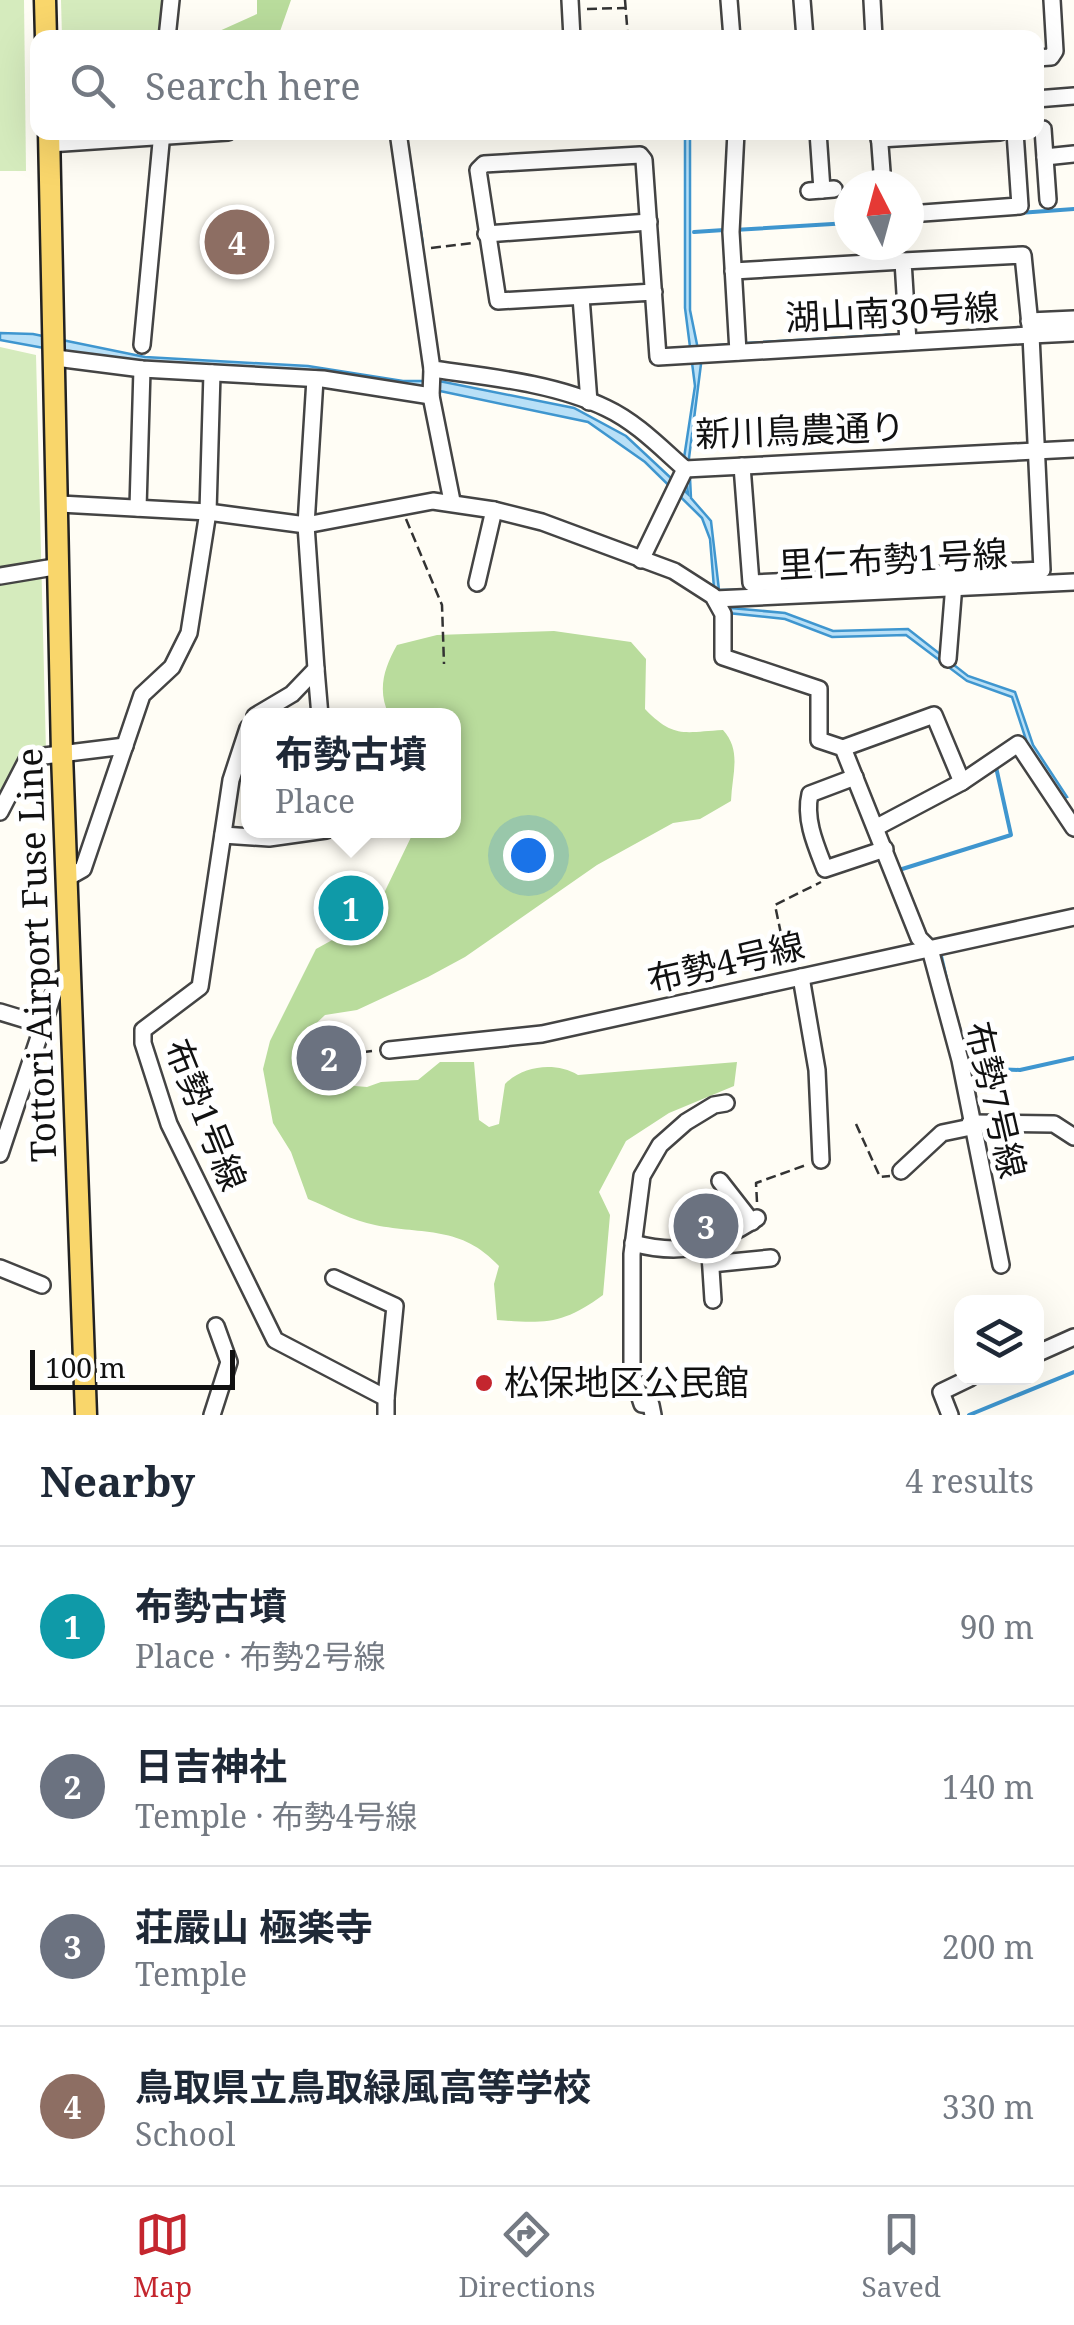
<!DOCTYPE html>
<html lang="en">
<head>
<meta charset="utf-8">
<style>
	body { margin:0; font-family:"Noto Serif","Noto Sans JP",serif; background:#f6f6f7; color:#1f2937 }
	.controls { position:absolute; right:30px; bottom:30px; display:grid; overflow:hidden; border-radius:20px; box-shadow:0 10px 40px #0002 }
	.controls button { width:90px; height:90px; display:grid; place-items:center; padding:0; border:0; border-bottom:2px solid #e0e1e3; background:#fff; color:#1f2937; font:50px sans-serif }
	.compass { position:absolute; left:834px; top:170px; width:90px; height:90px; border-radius:50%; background:#fff; box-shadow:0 10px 40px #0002; rotate:354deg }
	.scale { position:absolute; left:30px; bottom:25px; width:205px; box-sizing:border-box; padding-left:10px; border:5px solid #111; border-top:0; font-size:28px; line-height:35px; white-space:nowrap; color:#111; -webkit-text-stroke:8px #fff; paint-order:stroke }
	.you { position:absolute; left:528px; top:855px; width:35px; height:35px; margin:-25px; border:8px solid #fff; border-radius:50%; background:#1a73e8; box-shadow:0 0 0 15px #1a73e833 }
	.badge { display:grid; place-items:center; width:65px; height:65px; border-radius:50%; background:#c4262e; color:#fff; font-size:32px; font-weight:700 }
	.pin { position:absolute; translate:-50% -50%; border:5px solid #fff; box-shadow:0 2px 10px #0006 }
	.popup { position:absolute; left:241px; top:708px; width:220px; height:130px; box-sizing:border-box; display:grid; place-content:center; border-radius:20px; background:#fff; filter:drop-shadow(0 2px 8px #0005); font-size:32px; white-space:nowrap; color:#747a83 }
	.popup b { font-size:38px; color:#1f2937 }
	.popup::after { content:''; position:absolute; left:50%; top:100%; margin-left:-20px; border:20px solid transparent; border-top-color:#fff }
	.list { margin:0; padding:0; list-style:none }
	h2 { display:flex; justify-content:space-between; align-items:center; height:130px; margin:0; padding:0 40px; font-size:42px }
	h2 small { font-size:32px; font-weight:400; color:#747a83 }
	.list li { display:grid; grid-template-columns:65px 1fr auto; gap:30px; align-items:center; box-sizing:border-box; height:160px; padding:0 40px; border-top:2px solid #e0e1e3 }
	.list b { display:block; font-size:38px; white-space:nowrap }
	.list p { margin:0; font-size:32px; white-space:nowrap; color:#747a83 }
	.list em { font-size:32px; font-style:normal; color:#747a83 }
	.icon { flex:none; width:55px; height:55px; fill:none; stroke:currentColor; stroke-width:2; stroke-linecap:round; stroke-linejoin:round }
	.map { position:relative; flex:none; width:1074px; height:1415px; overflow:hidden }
	.search { position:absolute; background:#fff; box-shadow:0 10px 40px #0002; left:30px; right:30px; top:30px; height:110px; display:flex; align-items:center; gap:25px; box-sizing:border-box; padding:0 35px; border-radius:20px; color:#747a83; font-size:38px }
	.sheet { height:770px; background:#fff }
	nav { display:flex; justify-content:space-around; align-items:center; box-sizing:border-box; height:140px; border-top:2px solid #e0e1e3; background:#fff; font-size:28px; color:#747a83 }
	nav a { display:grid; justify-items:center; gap:5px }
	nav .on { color:#c4262e }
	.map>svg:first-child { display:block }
</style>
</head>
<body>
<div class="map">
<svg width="1074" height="1415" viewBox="0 0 1074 1415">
	<rect width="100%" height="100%" fill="#fffdf5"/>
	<g fill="#d5ebbd">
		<polygon points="0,0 24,0 26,171 0,171"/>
		<polygon points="61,0 168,0 164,37 62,37"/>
		<polygon points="0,347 36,355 46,751 20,756 0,799"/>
	</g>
	<g fill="#b9dc9c">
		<polygon points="257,0 291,0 278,37 206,37 257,14"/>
		<path d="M 554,631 L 631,642 L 646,659 L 645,709 C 674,739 684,732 723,730 C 742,751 732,774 731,801 L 700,819 L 673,823 L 597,865 L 465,957 L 428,977 L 357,1010 L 325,1015 L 305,1034 L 300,1059 L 304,1071 L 318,1083 L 367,1087 L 381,1082 L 418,1080 L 440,1062 L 474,1062 L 479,1120 L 489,1127 L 499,1124 L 505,1084 C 524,1065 556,1062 578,1075 L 737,1062 L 734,1086 L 669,1113 L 626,1141 L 599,1192 L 610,1215 L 603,1295 C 564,1324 545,1324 497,1320 L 494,1284 L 499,1266 C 461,1225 424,1235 375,1225 C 353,1221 330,1208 308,1199 L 291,1152 L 273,1123 L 263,1069 L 270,1041 L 316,949 L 372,918 L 414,831 L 454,830 L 454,716 L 389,715 C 377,690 384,668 397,645 L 437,635 Z"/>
	</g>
	<polygon fill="#b9e0f7" stroke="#3f96cf" stroke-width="2.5" points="685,133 690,133 690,310 701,364 689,458 691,498 711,521 719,590 840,588 725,595 731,608 785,613 833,631 908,629 968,676 1015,692 1033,745 1067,797 1062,799 1028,746 1012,697 967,681 906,635 832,637 785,619 728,613 714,588 710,539 702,518 645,462 588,422 440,391 137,365 0,340 0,333 33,334 145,357 308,366 403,381 439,381 574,408 626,436 688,494 684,458 695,386 685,308"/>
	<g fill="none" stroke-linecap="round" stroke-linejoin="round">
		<g stroke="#3f96cf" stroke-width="4">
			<polyline points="415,133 415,132"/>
			<polyline points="411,169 422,243"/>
			<polyline points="1019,213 1074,209"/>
			<polyline points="734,230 849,223"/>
			<polyline points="694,232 724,230"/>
			<polyline points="741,344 896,335"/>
			<polyline points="699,347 731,345"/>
			<polyline points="901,874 899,870 1011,835 996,767"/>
			<polyline points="941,956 948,987"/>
			<polyline points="956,1016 970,1068 1020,1070 1074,1058"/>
			<polyline points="969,1415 1074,1372"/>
		</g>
		<defs>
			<g id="minor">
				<polyline points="570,0 572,38"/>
				<polyline points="729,0 732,38"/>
				<polyline points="802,0 805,38"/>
				<polyline points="872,0 874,38"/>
				<polyline points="167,38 171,0"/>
				<polyline points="1036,58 1051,57 1055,51 1052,0"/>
				<polyline points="1036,99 1074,96"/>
				<polyline points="1043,129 1048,200"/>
				<path d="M 398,132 L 432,369 C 488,377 554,383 606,408 C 636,422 660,447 685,469 L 1074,449"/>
				<polyline points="736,132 731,232 738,352"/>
				<polyline points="818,132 822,190"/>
				<polyline points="879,132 883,185"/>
				<polyline points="879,139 1000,132"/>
				<polyline points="49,144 228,132"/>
				<polyline points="1045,157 1074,154"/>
				<polyline points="809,191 834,189"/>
				<polyline points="909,214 1020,206 1015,132"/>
				<polyline points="486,234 649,222"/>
				<polyline points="733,271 903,261"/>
				<polyline points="654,292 498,301 478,170 484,164 640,155 644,160 658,357 1031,335 1042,570 751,583 742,466"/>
				<polyline points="581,297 589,402"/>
				<polyline points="1029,321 1074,319"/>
				<polyline points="908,342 903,261 1023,255 1031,335 1072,333"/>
				<polyline points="142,345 162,132"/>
				<polyline points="56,358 142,369 323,379 431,396"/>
				<polyline points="432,369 431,396 452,501"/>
				<polyline points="60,504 208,512 306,525 433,501 494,510 542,522 674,571 713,596 723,614 723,657 819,689 819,740 843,748 919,938 930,949 960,1060 1001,1265"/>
				<polyline points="138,508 142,369"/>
				<polyline points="641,560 685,469"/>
				<polyline points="0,576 60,566"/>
				<polyline points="477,583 494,510"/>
				<polyline points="715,599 1074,582"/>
				<polyline points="948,659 954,584"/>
				<polyline points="316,669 320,716"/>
				<polyline points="255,716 292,694 316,669 306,525 315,379"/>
				<polyline points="248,728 231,780 200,987 143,1030 143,1043 169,1124 275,1340 386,1398 386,1415"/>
				<polyline points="843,748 934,715 962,782"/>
				<path d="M 855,777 L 810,794 C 804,819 816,846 825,869 L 885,849"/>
				<polyline points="0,812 28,758 125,746"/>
				<polyline points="877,827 962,782 1018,744 1074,828"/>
				<polyline points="223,835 269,838 326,830"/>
				<polyline points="67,878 83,869 142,695 172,667 189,633 208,512 212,373"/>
				<polyline points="801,977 817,1070 821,1160"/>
				<polyline points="0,1012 43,1025"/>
				<polyline points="389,1050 542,1034 1074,917"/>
				<polyline points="970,1123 1054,1124 1074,1137"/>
				<polyline points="0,1154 58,980 71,974"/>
				<polyline points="901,1171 942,1133 971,1127"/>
				<polyline points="720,1181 752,1222"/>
				<path d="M 633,1243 C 684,1257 714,1246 757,1218"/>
				<polyline points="710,1254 713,1300"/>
				<polyline points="711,1264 771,1258"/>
				<polyline points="0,1268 42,1285"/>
				<polyline points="334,1278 395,1306 386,1398"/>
				<polyline points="1036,1354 1074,1337"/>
				<polyline points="212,1415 229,1362 216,1326"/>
				<polyline points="653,1415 651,1405 642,1404 632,1373 632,1254 642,1176 660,1145 686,1122 714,1105 726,1103"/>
				<polyline points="950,1415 941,1392 970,1378"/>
			</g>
			<g id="major">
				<polyline points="45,0 46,38"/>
				<polyline points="49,132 62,754 86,1415"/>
			</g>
		</defs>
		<use href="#minor" stroke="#444" stroke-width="20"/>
		<use href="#major" stroke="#222" stroke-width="25"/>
		<g stroke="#333" stroke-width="2.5" stroke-dasharray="10 5" stroke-linecap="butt">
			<polyline points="625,0 628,38"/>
			<polyline points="587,9 626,8"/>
			<polyline points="431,248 473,243"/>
			<polyline points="406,519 442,605 444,664"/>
			<polyline points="787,963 775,905 821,882"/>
			<polyline points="349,1054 372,1051"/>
			<polyline points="856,1124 880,1177 890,1176"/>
			<polyline points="757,1202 756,1183 806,1165"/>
		</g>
		<use href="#minor" stroke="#fff" stroke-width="15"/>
		<use href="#major" stroke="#f9d66b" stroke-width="20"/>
	</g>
	<circle fill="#c4262e" stroke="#fff" stroke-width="4" cx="484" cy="1383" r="10"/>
	<g text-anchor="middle" stroke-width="10" stroke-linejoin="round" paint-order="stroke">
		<g font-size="35" fill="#111" stroke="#fff">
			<text transform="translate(892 313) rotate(-3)" y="12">湖山南30号線</text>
			<text transform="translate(800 431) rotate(-2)" y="12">新川鳥農通り</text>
			<text transform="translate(893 560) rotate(-3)" y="12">里仁布勢1号線</text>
			<text transform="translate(37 955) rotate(-92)" y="12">Tottori Airport Fuse Line</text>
			<text transform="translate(726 963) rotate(-13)" y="12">布勢4号線</text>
			<text transform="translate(995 1100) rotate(77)" y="12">布勢7号線</text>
			<text transform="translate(205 1115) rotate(68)" y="12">布勢1号線</text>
		</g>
		<g font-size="35" fill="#111" stroke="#fff" text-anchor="start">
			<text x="504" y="1395">松保地区公民館</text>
		</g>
	</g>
</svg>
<div class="controls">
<button><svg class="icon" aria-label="layers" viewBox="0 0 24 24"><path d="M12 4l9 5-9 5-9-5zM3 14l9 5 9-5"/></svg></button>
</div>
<svg class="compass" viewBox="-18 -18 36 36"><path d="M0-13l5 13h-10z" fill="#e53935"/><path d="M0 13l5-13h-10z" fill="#747a83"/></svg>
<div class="scale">100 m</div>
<div class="you"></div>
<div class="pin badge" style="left:351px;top:908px;background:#0f9aa8">1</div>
<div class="popup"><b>布勢古墳</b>Place</div>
<div class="pin badge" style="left:329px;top:1058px;background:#6b7280">2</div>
<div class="pin badge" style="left:706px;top:1226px;background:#6b7280">3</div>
<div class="pin badge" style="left:237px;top:242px;background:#8d6e63">4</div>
<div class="search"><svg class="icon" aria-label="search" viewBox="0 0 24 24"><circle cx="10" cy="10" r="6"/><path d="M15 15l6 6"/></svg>Search here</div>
</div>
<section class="sheet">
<h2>Nearby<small>4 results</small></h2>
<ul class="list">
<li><span class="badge" style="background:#0f9aa8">1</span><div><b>布勢古墳</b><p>Place · 布勢2号線</p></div><em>90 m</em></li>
<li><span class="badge" style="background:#6b7280">2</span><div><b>日吉神社</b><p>Temple · 布勢4号線</p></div><em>140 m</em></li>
<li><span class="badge" style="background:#6b7280">3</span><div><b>荘嚴山 極楽寺</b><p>Temple</p></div><em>200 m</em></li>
<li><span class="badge" style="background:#8d6e63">4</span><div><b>鳥取県立鳥取緑風高等学校</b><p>School</p></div><em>330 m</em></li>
</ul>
</section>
<nav>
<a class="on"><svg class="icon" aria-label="map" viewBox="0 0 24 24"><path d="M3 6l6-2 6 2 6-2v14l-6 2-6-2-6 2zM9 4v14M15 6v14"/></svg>Map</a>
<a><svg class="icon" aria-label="directions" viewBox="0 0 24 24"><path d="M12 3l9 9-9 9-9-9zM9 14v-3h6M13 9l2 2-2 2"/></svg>Directions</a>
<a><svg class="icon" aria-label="saved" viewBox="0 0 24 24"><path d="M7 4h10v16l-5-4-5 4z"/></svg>Saved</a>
</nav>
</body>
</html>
